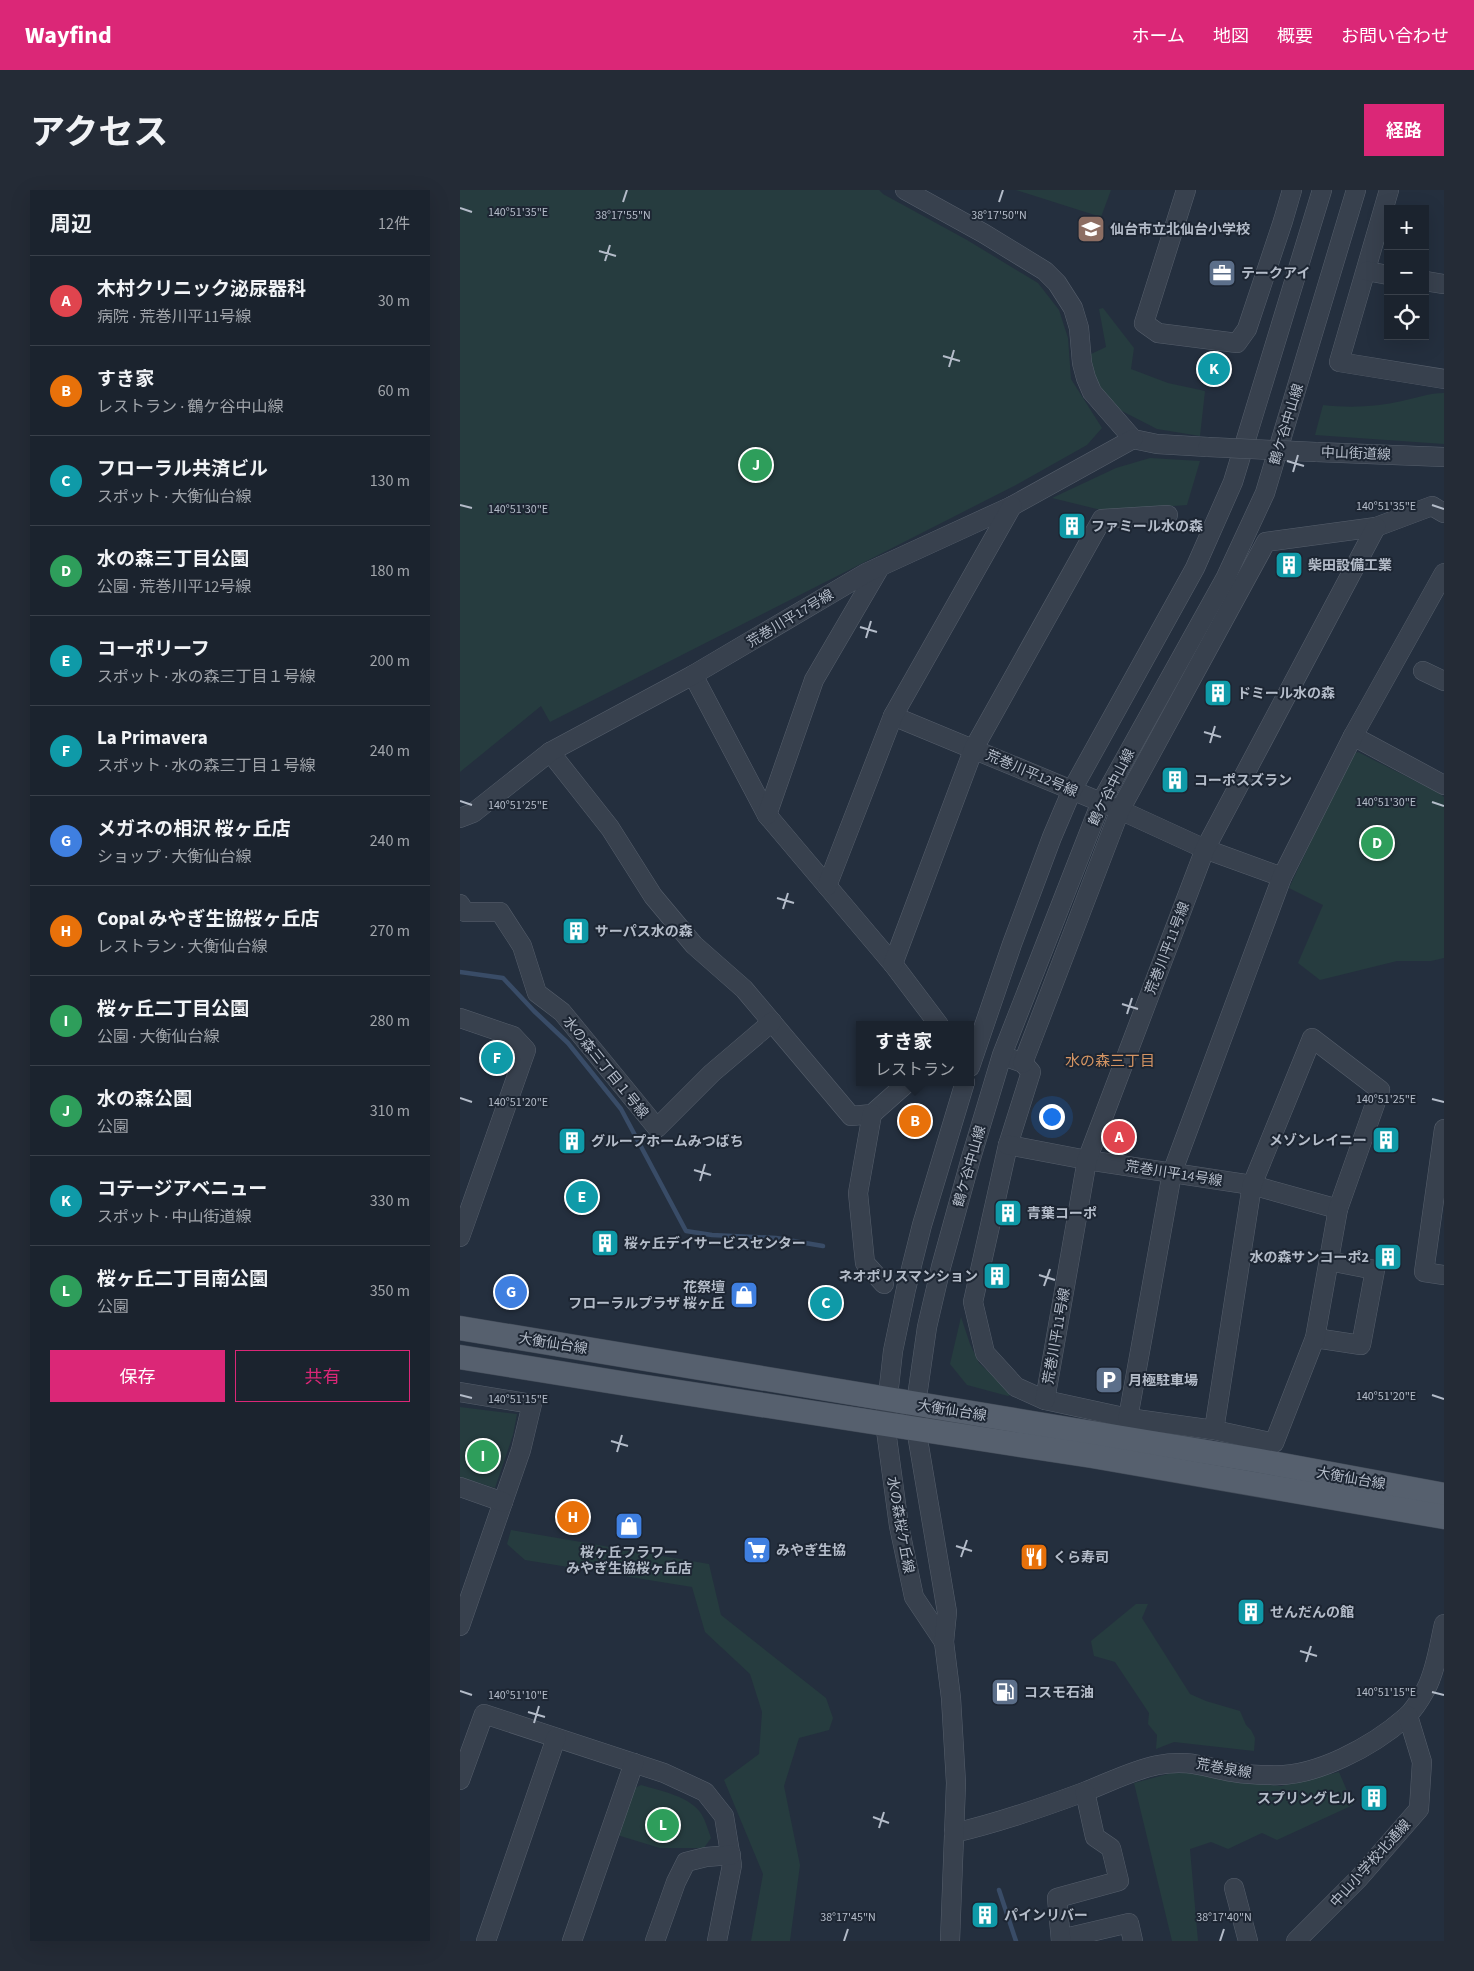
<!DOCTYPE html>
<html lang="ja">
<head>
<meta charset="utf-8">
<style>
	body { margin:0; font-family:"Source Sans 3","Noto Sans JP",sans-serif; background:#242b36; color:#f1f3f6 }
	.controls { position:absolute; right:15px; top:15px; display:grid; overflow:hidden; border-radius:0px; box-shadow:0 5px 20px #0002 }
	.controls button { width:45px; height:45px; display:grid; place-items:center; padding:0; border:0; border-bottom:1px solid #39404a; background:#1b232e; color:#f1f3f6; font:25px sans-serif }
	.you { position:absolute; left:591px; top:926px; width:18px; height:18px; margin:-12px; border:4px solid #fff; border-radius:50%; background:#1a73e8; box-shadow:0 0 0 8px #1a73e833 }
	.badge { display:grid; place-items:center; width:32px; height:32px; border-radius:50%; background:#db2777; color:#fff; font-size:16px; font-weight:700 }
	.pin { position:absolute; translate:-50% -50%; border:2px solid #fff; box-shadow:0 1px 5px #0006 }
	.popup { position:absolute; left:396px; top:831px; width:118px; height:65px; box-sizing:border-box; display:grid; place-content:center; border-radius:0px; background:#1b232e; filter:drop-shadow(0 1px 4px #0005); font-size:16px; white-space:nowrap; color:#a0a4aa }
	.popup b { font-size:19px; color:#f1f3f6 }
	.popup::after { content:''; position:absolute; left:50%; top:100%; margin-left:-10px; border:10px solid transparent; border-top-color:#1b232e }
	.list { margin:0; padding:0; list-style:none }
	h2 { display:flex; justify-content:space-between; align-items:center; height:65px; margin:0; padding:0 20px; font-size:21px }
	h2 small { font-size:16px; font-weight:400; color:#a0a4aa }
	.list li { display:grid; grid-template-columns:32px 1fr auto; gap:15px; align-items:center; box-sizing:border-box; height:90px; padding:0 20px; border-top:1px solid #39404a }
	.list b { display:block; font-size:19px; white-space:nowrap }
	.list p { margin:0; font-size:16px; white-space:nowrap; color:#a0a4aa }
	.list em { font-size:16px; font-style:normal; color:#a0a4aa }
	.actions { display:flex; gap:10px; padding:15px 20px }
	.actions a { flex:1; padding:11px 0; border:1px solid #db2777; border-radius:0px; text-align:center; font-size:18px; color:#db2777 }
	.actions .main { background:#db2777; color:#fff }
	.icon { flex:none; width:28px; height:28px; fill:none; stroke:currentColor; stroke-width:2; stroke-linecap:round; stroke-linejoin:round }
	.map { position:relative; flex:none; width:984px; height:1751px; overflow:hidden; border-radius:0px }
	header { display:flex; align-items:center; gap:30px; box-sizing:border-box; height:70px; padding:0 25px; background:#db2777; color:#fff }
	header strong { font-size:24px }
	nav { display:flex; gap:28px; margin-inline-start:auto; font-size:18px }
	.intro { display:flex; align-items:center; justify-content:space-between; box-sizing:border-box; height:120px; padding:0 30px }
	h1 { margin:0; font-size:35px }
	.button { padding:12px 22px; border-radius:0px; background:#db2777; color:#fff; font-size:18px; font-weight:700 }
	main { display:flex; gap:30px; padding:0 30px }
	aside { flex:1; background:#1b232e; border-radius:0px; box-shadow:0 5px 20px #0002 }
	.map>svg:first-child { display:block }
</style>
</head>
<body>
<header>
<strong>Wayfind</strong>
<nav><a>ホーム</a><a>地図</a><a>概要</a><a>お問い合わせ</a></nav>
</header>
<div class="intro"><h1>アクセス</h1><a class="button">経路</a></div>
<main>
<aside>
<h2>周辺<small>12件</small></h2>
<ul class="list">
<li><span class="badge" style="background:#e0444e">A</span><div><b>木村クリニック泌尿器科</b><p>病院 · 荒巻川平11号線</p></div><em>30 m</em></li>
<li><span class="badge" style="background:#e8710a">B</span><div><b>すき家</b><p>レストラン · 鶴ケ谷中山線</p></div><em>60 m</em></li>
<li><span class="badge" style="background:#0f9aa8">C</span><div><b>フローラル共済ビル</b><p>スポット · 大衡仙台線</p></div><em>130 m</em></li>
<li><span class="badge" style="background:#2e9e5b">D</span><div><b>水の森三丁目公園</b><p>公園 · 荒巻川平12号線</p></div><em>180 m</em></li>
<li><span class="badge" style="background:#0f9aa8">E</span><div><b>コーポリーフ</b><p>スポット · 水の森三丁目１号線</p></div><em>200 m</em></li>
<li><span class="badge" style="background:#0f9aa8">F</span><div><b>La Primavera</b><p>スポット · 水の森三丁目１号線</p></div><em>240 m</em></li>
<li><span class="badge" style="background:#3f7fe0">G</span><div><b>メガネの相沢 桜ヶ丘店</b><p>ショップ · 大衡仙台線</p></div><em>240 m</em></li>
<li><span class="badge" style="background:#e8710a">H</span><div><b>Copal みやぎ生協桜ヶ丘店</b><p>レストラン · 大衡仙台線</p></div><em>270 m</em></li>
<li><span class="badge" style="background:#2e9e5b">I</span><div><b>桜ヶ丘二丁目公園</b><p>公園 · 大衡仙台線</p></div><em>280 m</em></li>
<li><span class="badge" style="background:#2e9e5b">J</span><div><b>水の森公園</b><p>公園</p></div><em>310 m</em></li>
<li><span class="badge" style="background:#0f9aa8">K</span><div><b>コテージアベニュー</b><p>スポット · 中山街道線</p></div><em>330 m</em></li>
<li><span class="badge" style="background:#2e9e5b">L</span><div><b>桜ヶ丘二丁目南公園</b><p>公園</p></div><em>350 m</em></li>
</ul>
<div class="actions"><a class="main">保存</a><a>共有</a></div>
</aside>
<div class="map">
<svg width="984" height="1751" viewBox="0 0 984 1751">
	<rect width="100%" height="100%" fill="#242f3e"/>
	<g fill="#263c3f">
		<polygon points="0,0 419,0 423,4 507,50 578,93 599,120 608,148 611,189 642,238 627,255 556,295 90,532 81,516 0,582"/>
		<polygon points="556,0 651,0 641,27"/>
		<polygon points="643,118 674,158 671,179 708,193 745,201 740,246 697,239 658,219 634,190 631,164 646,157 639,119"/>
		<path d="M 984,203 L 984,254 L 855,245 L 863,215 C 888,218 917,217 942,211 C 956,208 969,203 984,203 Z"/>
		<polygon points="690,268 740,271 727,315 645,321 592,308 656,278"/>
		<polygon points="898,562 977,602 984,607 984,768 971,771 937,771 860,790 838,773 863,715 829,698 892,564"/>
		<polygon points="501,1127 510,1154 519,1173 552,1204 548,1206 507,1195 490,1174"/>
		<polygon points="0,1217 57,1224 53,1245 35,1298 0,1287"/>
		<polygon points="51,1340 249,1374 261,1425 366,1508 373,1528 369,1540 339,1548 324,1596 340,1675 330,1751 291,1751 303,1684 264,1590 299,1564 302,1522 290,1484 245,1442 232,1397 65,1370 47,1354"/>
		<polygon points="676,1414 688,1414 682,1428 730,1504 746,1511 780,1521 786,1535 791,1540 795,1548 794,1561 714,1552 696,1559 697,1545 688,1534 689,1523 655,1472 634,1466 631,1451"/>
		<polygon points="723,1580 790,1593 821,1596 879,1582 893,1615 817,1650 802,1643 768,1659 751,1652 730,1659 738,1751 712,1751 674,1593"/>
		<path d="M 181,1595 C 200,1601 231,1606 242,1625 C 246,1632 248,1640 251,1648 L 244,1658 L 200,1658 L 157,1645 L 173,1599 Z"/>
	</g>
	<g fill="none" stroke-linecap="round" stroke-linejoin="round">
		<g stroke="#394c67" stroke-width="4.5">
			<polyline points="0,782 43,788 74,821 108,853 161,919 226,1041 252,1045 316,1048 363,1056"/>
			<polyline points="539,1700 556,1751"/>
		</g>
		<defs>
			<g id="minor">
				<polyline points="445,0 523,43 585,81 597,93 613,118 619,138 622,173 626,188 632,202 673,249 697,254 748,257"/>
				<polyline points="726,0 684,133 698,143 777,153 787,139 823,31 832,0"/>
				<polyline points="929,0 879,172 984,189"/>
				<polyline points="907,81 928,85"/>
				<polyline points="965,91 984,94"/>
				<polyline points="856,262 984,267"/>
				<polyline points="963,481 984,491"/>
				<polyline points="233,485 307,625 433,774 479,835"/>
				<polyline points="433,526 660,620 745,659 822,687"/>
				<polyline points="893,546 984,595"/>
				<polyline points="90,562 150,638 193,706 234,755 284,799 391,926 412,924 448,892"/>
				<polyline points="307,625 354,490 420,377"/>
				<polyline points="0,628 13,623 90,562 233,485 406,383 552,316 673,249"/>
				<polyline points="367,696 433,526 552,316"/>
				<polyline points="0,714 5,722 40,722 62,756 77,803 102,822 197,938 252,883 312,832"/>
				<polyline points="433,774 514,558 642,329 708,325"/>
				<polyline points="0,828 53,846 66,860 0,1047"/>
				<polyline points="552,869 563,873 571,882 548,955 513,1112 525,1163 556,1197 585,1210 668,1228"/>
				<polyline points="563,873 660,620 806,352 916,337 972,316 984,323"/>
				<polyline points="510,877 552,754 592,647 612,600 735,378 773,292 862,0"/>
				<polyline points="412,924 398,1003 405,1073 424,1094"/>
				<polyline points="984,939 964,1082 984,1085"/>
				<polyline points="548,955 627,970 792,995 878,1019"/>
				<polyline points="855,1148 901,1155 915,1080 869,1071"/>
				<polyline points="0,1202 72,1214 61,1260 0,1436"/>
				<polyline points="585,1210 627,970 745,659 916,337"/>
				<polyline points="754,1240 814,1253 855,1148 878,1019 920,900 852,848 792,995 754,1240 668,1228 712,983 822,687 893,546 984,383"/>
				<polyline points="0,1297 43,1312"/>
				<polyline points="484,1452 454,1407 439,1336 425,1233 433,1161 446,1099 462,1035 505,892"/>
				<polyline points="0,1590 24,1524 204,1583 245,1602 264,1626 272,1675 257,1751"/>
				<path d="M 494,1643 C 538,1633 581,1618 624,1602 C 648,1593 672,1580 698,1575 C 728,1569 744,1577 772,1582 C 784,1584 798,1585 810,1585 C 855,1588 913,1556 946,1527 C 954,1520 961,1508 966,1499 C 976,1480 979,1455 984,1434"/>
				<polyline points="774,1698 788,1751"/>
				<polyline points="601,1749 669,1733 673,1751"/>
				<polyline points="26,1751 96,1548"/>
				<polyline points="112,1751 174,1573"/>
				<polyline points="195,1751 216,1692 226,1672 246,1667 271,1665"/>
				<polyline points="490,1751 496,1593 491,1508 484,1452 487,1422 456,1238 456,1214 467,1137 481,1077 511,968 542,865 641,612 766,387 805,303 896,0"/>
				<polyline points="601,1751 597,1708 659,1691 651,1658 635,1647 625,1602"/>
				<polyline points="836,1751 899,1688 959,1619 962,1572 948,1526"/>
			</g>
			<g id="major">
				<polyline points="0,1138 795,1270 984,1305"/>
				<polyline points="0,1167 173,1195 632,1266 984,1327"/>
			</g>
		</defs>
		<use href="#minor" stroke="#565f6c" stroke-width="20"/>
		<use href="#major" stroke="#414a57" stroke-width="25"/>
		<use href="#minor" stroke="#38414e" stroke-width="19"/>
		<use href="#major" stroke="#56606e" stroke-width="24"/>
		<defs>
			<polyline id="minor-bridge" points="748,257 856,262"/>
		</defs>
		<use href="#minor-bridge" stroke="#565f6c" stroke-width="20" stroke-linecap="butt"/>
		<use href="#minor-bridge" stroke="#38414e" stroke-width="19"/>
	</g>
	<path fill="none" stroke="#b4bcc9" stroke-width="2" d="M 163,12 L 167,0M 539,12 L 543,0M 0,18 L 12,22M 139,61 L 156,66M 145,71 L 150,55M 483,166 L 500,171M 489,177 L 494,160M 827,271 L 844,276M 833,282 L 838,265M 0,315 L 12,318M 972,315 L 984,319M 400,437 L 417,442M 406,448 L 411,431M 744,542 L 761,547M 750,553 L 755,536M 0,611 L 12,615M 972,612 L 984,616M 317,708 L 334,713M 323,719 L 328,703M 662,814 L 678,819M 667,824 L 672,808M 0,908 L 12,912M 972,909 L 984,912M 234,980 L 251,985M 240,991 L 245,974M 579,1085 L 595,1090M 584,1096 L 590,1079M 0,1205 L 12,1208M 972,1205 L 984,1209M 151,1251 L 168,1256M 157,1262 L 162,1245M 496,1356 L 512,1361M 501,1367 L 507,1350M 840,1461 L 857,1466M 846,1472 L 851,1456M 0,1501 L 12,1505M 972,1502 L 984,1505M 68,1522 L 85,1527M 74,1533 L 79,1516M 413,1627 L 429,1633M 419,1638 L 424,1622M 384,1751 L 388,1739M 760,1751 L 764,1739"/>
	<defs>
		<symbol id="school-square" viewBox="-11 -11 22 22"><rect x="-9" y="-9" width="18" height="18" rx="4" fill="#8d6e63" stroke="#1d2633"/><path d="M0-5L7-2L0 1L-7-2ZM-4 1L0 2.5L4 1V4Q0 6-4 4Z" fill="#fff"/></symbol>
		<symbol id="office-square" viewBox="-11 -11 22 22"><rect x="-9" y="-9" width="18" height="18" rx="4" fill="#5c6f8a" stroke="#1d2633"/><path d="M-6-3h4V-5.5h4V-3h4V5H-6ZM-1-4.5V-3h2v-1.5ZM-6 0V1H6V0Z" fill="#fff"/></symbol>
		<symbol id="building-square" viewBox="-11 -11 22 22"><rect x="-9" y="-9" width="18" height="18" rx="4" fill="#0f9aa8" stroke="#1d2633"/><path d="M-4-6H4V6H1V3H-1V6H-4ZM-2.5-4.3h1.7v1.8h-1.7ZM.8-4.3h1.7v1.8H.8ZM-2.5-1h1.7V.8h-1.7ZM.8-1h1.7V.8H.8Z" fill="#fff"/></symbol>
		<symbol id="shop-square" viewBox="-11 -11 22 22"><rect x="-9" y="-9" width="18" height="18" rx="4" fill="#3f7fe0" stroke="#1d2633"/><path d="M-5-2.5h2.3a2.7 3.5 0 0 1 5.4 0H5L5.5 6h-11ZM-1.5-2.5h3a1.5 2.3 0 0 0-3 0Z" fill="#fff"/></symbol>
		<symbol id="parking-square" viewBox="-11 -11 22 22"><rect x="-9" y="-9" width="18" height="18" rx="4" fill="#5c6f8a" stroke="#1d2633"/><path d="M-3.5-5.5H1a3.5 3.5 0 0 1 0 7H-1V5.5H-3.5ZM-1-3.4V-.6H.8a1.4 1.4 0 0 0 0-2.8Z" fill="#fff"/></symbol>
		<symbol id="supermarket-square" viewBox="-11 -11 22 22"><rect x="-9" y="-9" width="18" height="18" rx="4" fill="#3f7fe0" stroke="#1d2633"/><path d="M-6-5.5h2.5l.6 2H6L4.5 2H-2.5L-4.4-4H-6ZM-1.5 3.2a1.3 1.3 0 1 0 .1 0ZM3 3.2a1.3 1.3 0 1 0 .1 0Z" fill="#fff"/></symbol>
		<symbol id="restaurant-square" viewBox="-11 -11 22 22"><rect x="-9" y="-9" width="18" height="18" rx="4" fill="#e8710a" stroke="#1d2633"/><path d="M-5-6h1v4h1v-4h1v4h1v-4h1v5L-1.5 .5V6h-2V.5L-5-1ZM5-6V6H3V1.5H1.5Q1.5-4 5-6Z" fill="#fff"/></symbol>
		<symbol id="fuel-square" viewBox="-11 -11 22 22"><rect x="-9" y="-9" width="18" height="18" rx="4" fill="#5c6f8a" stroke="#1d2633"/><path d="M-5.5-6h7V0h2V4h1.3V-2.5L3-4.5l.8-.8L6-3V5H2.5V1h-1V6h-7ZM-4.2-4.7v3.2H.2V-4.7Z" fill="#fff"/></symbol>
	</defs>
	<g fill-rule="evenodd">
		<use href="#school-square" x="615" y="23" width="32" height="32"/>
		<use href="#office-square" x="746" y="67" width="32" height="32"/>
		<use href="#building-square" x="596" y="320" width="32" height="32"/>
		<use href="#building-square" x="813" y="359" width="32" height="32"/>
		<use href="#building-square" x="742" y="487" width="32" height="32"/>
		<use href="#building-square" x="699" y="574" width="32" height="32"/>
		<use href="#building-square" x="100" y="725" width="32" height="32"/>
		<use href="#building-square" x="910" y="934" width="32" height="32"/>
		<use href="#building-square" x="96" y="935" width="32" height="32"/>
		<use href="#building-square" x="532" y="1007" width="32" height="32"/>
		<use href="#building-square" x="129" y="1037" width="32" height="32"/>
		<use href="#building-square" x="912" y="1051" width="32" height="32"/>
		<use href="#building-square" x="521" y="1070" width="32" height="32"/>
		<use href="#shop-square" x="268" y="1089" width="32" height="32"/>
		<use href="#parking-square" x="633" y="1174" width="32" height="32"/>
		<use href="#shop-square" x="153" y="1320" width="32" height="32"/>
		<use href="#supermarket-square" x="281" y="1344" width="32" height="32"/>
		<use href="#restaurant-square" x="558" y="1351" width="32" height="32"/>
		<use href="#building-square" x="775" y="1406" width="32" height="32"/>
		<use href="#fuel-square" x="529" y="1486" width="32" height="32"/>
		<use href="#building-square" x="898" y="1592" width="32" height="32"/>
		<use href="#building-square" x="509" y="1709" width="32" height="32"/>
	</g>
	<g text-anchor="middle" stroke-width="4" stroke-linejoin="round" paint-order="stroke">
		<g font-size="14" font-weight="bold" fill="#b4bcc9" stroke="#1d2633" text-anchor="start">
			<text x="650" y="44">仙台市立北仙台小学校</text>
			<text x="781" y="88">テークアイ</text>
			<text x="631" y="341">ファミール水の森</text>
			<text x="848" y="380">柴田設備工業</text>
			<text x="777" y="508">ドミール水の森</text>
			<text x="734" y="595">コーポスズラン</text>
			<text x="135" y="746">サーパス水の森</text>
			<text x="907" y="955" text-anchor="end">メゾンレイニー</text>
			<text x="131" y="956">グループホームみつばち</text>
			<text x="567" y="1028">青葉コーポ</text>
			<text x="164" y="1058">桜ヶ丘デイサービスセンター</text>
			<text x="909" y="1072" text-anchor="end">水の森サンコーポ2</text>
			<text x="518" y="1091" text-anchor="end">ネオポリスマンション</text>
			<text x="265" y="1102" text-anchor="end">花祭壇<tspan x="265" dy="16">フローラルプラザ 桜ヶ丘</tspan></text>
			<text x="668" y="1195">月極駐車場</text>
			<text x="316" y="1365">みやぎ生協</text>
			<text x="169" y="1367" text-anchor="middle">桜ヶ丘フラワー<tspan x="169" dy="16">みやぎ生協桜ヶ丘店</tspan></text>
			<text x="593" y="1372">くら寿司</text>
			<text x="810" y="1427">せんだんの館</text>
			<text x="564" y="1507">コスモ石油</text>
			<text x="895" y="1613" text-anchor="end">スプリングヒル</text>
			<text x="544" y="1730">パインリバー</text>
		</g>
		<g font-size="14" fill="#b4bcc9" stroke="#1d2633">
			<text transform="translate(826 234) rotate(-73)" y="5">鶴ケ谷中山線</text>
			<text transform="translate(896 263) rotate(2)" y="5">中山街道線</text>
			<text transform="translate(330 428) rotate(-31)" y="5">荒巻川平17号線</text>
			<text transform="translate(572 583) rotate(23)" y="5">荒巻川平12号線</text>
			<text transform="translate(651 597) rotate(-63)" y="5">鶴ケ谷中山線</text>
			<text transform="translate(707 758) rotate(-69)" y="5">荒巻川平11号線</text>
			<text transform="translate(146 877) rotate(51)" y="5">水の森三丁目１号線</text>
			<text transform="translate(509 976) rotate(-74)" y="5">鶴ケ谷中山線</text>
			<text transform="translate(714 983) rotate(9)" y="5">荒巻川平14号線</text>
			<text transform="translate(596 1146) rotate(-80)" y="5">荒巻川平11号線</text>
			<text transform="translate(93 1153) rotate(9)" y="5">大衡仙台線</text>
			<text transform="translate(492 1220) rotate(9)" y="5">大衡仙台線</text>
			<text transform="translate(891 1288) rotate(10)" y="5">大衡仙台線</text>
			<text transform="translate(441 1335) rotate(80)" y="5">水の森桜ケ丘線</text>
			<text transform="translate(764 1578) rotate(10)" y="5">荒巻泉線</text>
			<text transform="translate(910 1673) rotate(-48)" y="5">中山小学校北通線</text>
		</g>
		<g font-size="15" fill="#d59563" stroke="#1d2633">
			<text x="650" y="876">水の森三丁目</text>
		</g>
	</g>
	<g font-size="12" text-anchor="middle" fill="#b4bcc9" stroke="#1d2633" stroke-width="4" stroke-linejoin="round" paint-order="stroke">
		<text x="58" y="26">140°51'35"E</text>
		<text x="163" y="29">38°17'55"N</text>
		<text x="539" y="29">38°17'50"N</text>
		<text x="926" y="320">140°51'35"E</text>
		<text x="58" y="323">140°51'30"E</text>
		<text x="926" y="616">140°51'30"E</text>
		<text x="58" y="619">140°51'25"E</text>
		<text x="926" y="913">140°51'25"E</text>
		<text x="58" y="916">140°51'20"E</text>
		<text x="926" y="1210">140°51'20"E</text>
		<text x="58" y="1213">140°51'15"E</text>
		<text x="926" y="1506">140°51'15"E</text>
		<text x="58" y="1509">140°51'10"E</text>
		<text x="388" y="1731">38°17'45"N</text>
		<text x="764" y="1731">38°17'40"N</text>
	</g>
</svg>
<div class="controls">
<button>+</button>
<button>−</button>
<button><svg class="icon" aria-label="locate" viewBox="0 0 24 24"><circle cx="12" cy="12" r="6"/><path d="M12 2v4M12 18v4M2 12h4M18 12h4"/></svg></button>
</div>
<div class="you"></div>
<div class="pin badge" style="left:659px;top:947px;background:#e0444e">A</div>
<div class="pin badge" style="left:455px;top:931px;background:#e8710a">B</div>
<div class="popup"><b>すき家</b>レストラン</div>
<div class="pin badge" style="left:366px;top:1113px;background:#0f9aa8">C</div>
<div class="pin badge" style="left:917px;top:653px;background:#2e9e5b">D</div>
<div class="pin badge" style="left:122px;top:1007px;background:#0f9aa8">E</div>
<div class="pin badge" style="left:37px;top:868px;background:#0f9aa8">F</div>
<div class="pin badge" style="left:51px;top:1102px;background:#3f7fe0">G</div>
<div class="pin badge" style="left:113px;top:1327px;background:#e8710a">H</div>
<div class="pin badge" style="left:23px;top:1266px;background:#2e9e5b">I</div>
<div class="pin badge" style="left:296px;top:275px;background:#2e9e5b">J</div>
<div class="pin badge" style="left:754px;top:179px;background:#0f9aa8">K</div>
<div class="pin badge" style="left:203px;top:1635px;background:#2e9e5b">L</div>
</div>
</main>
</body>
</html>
